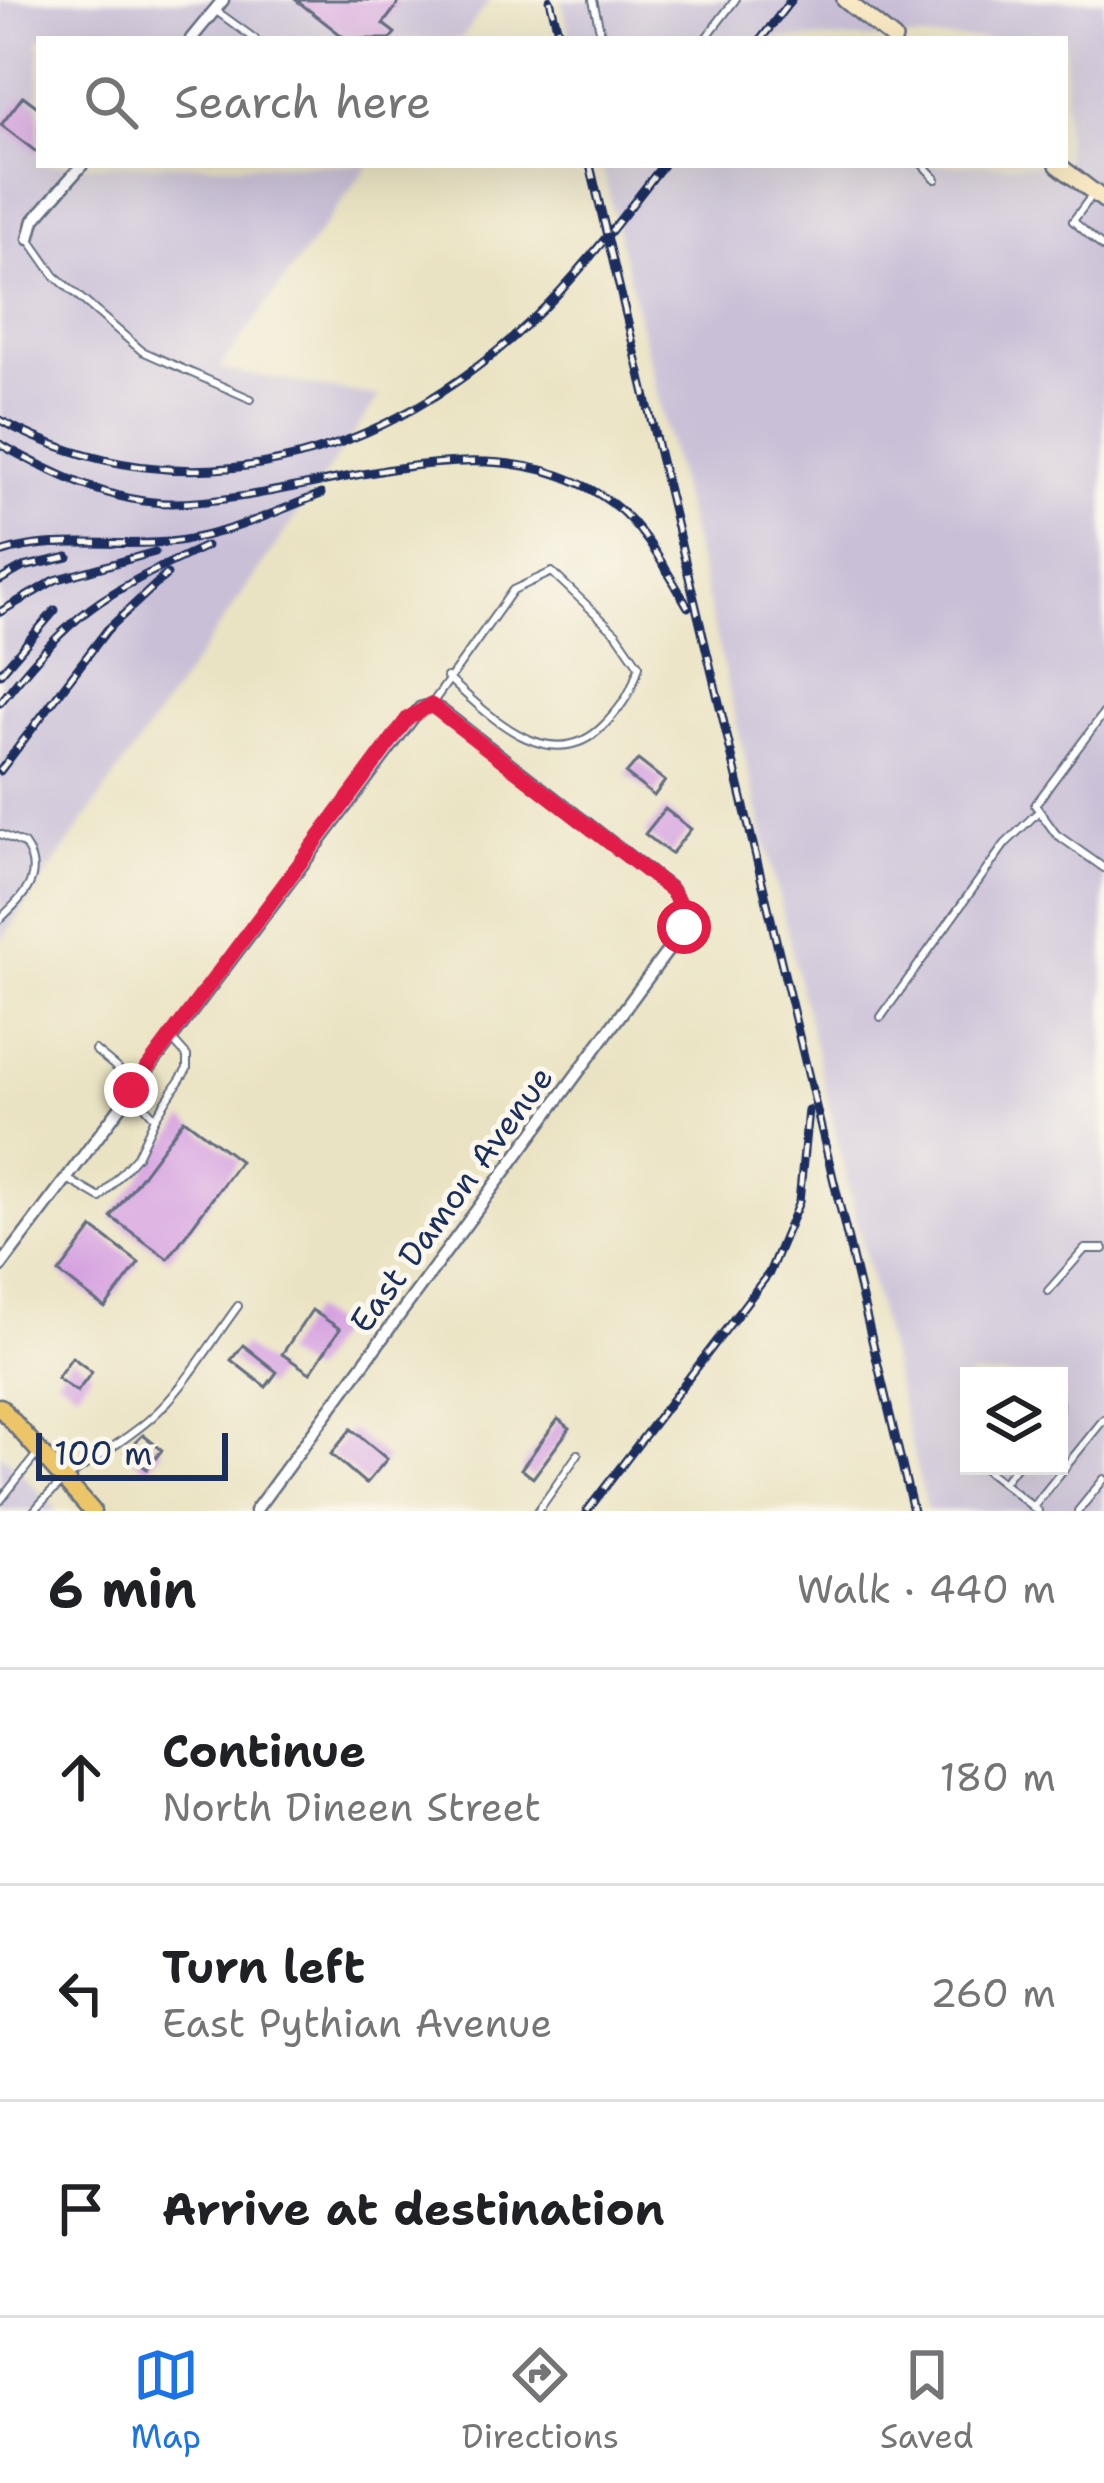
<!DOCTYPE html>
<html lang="en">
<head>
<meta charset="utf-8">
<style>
	body { margin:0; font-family:"Shantell Sans",sans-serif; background:#f2f2f2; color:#202124 }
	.controls { position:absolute; right:36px; bottom:36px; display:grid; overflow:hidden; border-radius:0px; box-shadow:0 12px 48px #0002 }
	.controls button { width:108px; height:108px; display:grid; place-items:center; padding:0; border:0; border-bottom:3px solid #e0e0e0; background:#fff; color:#202124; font:60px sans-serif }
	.scale { position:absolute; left:36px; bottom:30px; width:192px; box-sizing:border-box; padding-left:12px; border:6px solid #1b2f5e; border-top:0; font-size:33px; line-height:42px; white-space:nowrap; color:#1b2f5e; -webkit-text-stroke:9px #fbf7ec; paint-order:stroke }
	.stop { position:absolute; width:36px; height:36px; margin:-27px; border:9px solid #e11d48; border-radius:50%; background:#fff }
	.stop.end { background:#e11d48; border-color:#fff; box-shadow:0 3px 12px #0008 }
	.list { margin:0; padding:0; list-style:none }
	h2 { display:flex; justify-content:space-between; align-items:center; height:156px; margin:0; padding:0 48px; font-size:51px }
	h2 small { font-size:39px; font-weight:400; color:#757577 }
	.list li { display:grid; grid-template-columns:78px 1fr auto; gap:36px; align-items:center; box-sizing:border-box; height:216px; padding:0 48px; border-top:3px solid #e0e0e0 }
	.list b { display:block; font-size:45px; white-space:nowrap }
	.list p { margin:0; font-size:39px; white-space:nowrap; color:#757577 }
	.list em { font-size:39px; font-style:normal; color:#757577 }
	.icon { flex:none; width:66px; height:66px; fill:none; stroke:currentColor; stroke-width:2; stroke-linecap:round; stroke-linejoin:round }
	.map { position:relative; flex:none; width:1104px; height:1511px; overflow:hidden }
	.search { position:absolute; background:#fff; box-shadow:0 12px 48px #0002; left:36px; right:36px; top:36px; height:132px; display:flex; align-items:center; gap:30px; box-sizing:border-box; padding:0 42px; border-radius:0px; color:#757577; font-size:45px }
	.sheet { height:804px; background:#fff }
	nav { display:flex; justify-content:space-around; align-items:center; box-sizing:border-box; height:168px; border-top:3px solid #e0e0e0; background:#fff; font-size:33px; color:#757577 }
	nav a { display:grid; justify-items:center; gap:6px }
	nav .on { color:#1a73e8 }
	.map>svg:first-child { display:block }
</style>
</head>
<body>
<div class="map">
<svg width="1104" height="1511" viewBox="0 0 1104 1511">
	<rect width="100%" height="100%" fill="#fbf7ec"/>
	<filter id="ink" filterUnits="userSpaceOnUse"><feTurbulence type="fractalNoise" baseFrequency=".00833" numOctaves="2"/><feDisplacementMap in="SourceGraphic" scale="24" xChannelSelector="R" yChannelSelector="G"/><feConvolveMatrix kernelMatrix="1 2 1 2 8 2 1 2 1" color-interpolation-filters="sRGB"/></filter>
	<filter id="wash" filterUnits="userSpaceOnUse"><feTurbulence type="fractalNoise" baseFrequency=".004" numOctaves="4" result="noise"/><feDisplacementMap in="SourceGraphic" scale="48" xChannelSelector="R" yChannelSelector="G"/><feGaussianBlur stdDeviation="2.7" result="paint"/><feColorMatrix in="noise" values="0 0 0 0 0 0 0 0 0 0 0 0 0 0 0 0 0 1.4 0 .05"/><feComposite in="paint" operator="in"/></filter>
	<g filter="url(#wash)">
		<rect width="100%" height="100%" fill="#eae3c3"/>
		<g fill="#c9bfd7" fill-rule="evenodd">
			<polygon points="0,0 490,0 461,39 39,39 39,165 369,165 219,369 379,397 0,942"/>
			<path d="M 562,0 L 1104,0 L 1104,1511 L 927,1511 L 602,165 L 1065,165 L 1065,39 L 571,39 ZM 969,1376 L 1059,1376 L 1059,1466 L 969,1466 Z"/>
			<polygon points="0,1452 56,1509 57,1511 0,1511"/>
		</g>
		<g id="blocks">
			<g fill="#d49ee0">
				<polygon points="296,0 401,0 383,24 395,33 390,39 346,39"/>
				<polygon points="23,96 39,108 39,154 1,125"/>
				<polygon points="638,760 665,781 654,796 626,774"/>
				<polygon points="665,809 691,829 671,854 645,834"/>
				<polygon points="184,1119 240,1161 168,1259 111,1217"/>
				<polygon points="93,1228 139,1263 105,1308 59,1273"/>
				<polygon points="312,1310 340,1329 310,1373 282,1354"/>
				<polygon points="243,1345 277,1372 266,1387 231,1360"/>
				<polygon points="72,1357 92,1372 77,1392 57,1378"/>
				<polygon points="558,1419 570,1428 533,1478 521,1469"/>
				<polygon points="351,1429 387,1459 366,1484 331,1454"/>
				<polygon points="143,1435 162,1450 147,1469 125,1452"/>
			</g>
		</g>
	</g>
	<g filter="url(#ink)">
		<use href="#blocks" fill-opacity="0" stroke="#636e81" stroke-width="3"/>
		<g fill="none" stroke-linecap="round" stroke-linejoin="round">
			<defs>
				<g id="lane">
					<polyline points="593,0 602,39"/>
					<polyline points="215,10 255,39"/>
					<polyline points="705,39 735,0"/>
					<polyline points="923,165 936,179"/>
					<polyline points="1093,194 1073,221 1104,248"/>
					<polyline points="29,239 55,276 142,351 251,399"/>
					<path d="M 431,705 L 513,590 L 552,572 L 617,634 L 639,666 C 632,691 624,704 606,723 C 553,780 490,717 447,677"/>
					<polyline points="1104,713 1035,805 1056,834 1104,868"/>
					<path d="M 0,834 L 24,844 C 46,876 23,897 0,919"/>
					<polyline points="881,1017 1005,844 1036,814"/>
					<polyline points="95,1050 136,1084"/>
					<polyline points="155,1118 187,1069 187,1056 170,1037"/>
					<polyline points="69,1180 100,1198 137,1156 155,1118 131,1090"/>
					<polyline points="1048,1291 1085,1249 1104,1249"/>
					<polyline points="1059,1402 1059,1410"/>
					<polyline points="981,1466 1038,1511"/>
					<polyline points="1003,1483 1016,1466"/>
					<polyline points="0,1501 37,1454"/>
					<polyline points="1033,1507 1104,1419"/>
					<path d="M 34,1511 C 69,1468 110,1454 151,1418 C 185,1388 211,1342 238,1306"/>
					<polyline points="538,1511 578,1454"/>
					<polyline points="1078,1511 1104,1479"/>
				</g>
				<g id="street">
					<polyline points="191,39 223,0"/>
					<polyline points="29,239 34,220 82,165"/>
					<polyline points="0,1267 420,708 431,705 441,710 671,889 688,917 677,938 255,1511"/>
				</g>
				<g id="secondary">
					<polyline points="845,0 894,39"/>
					<polyline points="1058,165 1104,200"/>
				</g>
				<polyline id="primary" points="0,1407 92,1511"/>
			</defs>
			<use href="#lane" stroke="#636e81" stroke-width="10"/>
			<use href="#street" stroke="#636e81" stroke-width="15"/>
			<use href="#secondary" stroke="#636e81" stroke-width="20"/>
			<use href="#primary" stroke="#636e81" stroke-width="21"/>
			<use href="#lane" stroke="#fff" stroke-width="6"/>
			<use href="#street" stroke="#fff" stroke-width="10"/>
			<use href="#secondary" stroke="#f8e8c3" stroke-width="15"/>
			<use href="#primary" stroke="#edc569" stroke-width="16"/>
			<defs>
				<g id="rail">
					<polyline points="550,0 560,39"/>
					<polyline points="761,39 791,0"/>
					<polyline points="590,165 913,1511"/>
					<path d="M 0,420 C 185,521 388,459 533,319 C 582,272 621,218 663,165"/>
					<path d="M 0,444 C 50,472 111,503 171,503 C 311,502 491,410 613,504 C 646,529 667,572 688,607"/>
					<path d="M 0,553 C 58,534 119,549 178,541 C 229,534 274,512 321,494"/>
					<polyline points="0,580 23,567 68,557"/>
					<polyline points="0,612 55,580 155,552"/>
					<polyline points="0,674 55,610"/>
					<path d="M 0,703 C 73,611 100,595 206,546"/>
					<polyline points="0,771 107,630 167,574"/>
					<polyline points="587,1511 769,1273 799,1202 808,1110"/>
				</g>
			</defs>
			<use href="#rail" stroke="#1b2f5e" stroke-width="9"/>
			<use href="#rail" stroke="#fbf7ec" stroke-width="4.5" stroke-dasharray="14" stroke-linecap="butt"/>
		</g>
	</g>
	<g fill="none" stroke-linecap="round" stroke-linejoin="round" filter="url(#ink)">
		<polyline stroke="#e11d48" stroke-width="15" points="131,1090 408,718 431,705 671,890 688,917 684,927"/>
	</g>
	<g text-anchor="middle" stroke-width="10" stroke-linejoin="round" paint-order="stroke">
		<g font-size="33" fill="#1b2f5e" stroke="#fbf7ec">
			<text transform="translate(451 1199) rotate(-54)" y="12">East Damon Avenue</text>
		</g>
	</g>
</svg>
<div class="controls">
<button><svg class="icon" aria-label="layers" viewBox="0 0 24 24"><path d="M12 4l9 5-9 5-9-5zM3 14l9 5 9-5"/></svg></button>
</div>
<div class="scale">100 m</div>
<div class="stop" style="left:684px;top:927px"></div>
<div class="stop end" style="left:131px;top:1090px"></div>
<div class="search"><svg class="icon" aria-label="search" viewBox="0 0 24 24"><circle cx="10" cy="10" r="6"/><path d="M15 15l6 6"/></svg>Search here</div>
</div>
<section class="sheet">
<h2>6 min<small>Walk · 440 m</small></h2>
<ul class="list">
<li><svg class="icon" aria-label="ahead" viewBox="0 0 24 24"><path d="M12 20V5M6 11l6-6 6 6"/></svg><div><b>Continue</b><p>North Dineen Street</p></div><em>180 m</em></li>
<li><svg class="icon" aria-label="left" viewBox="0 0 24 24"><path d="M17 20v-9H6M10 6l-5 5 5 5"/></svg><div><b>Turn left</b><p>East Pythian Avenue</p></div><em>260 m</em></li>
<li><svg class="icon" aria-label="arrive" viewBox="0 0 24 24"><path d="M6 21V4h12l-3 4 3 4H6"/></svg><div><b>Arrive at destination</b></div></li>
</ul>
</section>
<nav>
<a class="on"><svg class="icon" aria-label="map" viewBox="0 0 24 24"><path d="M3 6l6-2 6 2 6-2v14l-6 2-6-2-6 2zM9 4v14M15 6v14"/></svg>Map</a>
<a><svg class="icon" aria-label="directions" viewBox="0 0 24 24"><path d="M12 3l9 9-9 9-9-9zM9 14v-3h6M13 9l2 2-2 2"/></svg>Directions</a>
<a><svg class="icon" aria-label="saved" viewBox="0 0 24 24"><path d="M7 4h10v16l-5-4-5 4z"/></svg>Saved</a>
</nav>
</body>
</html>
